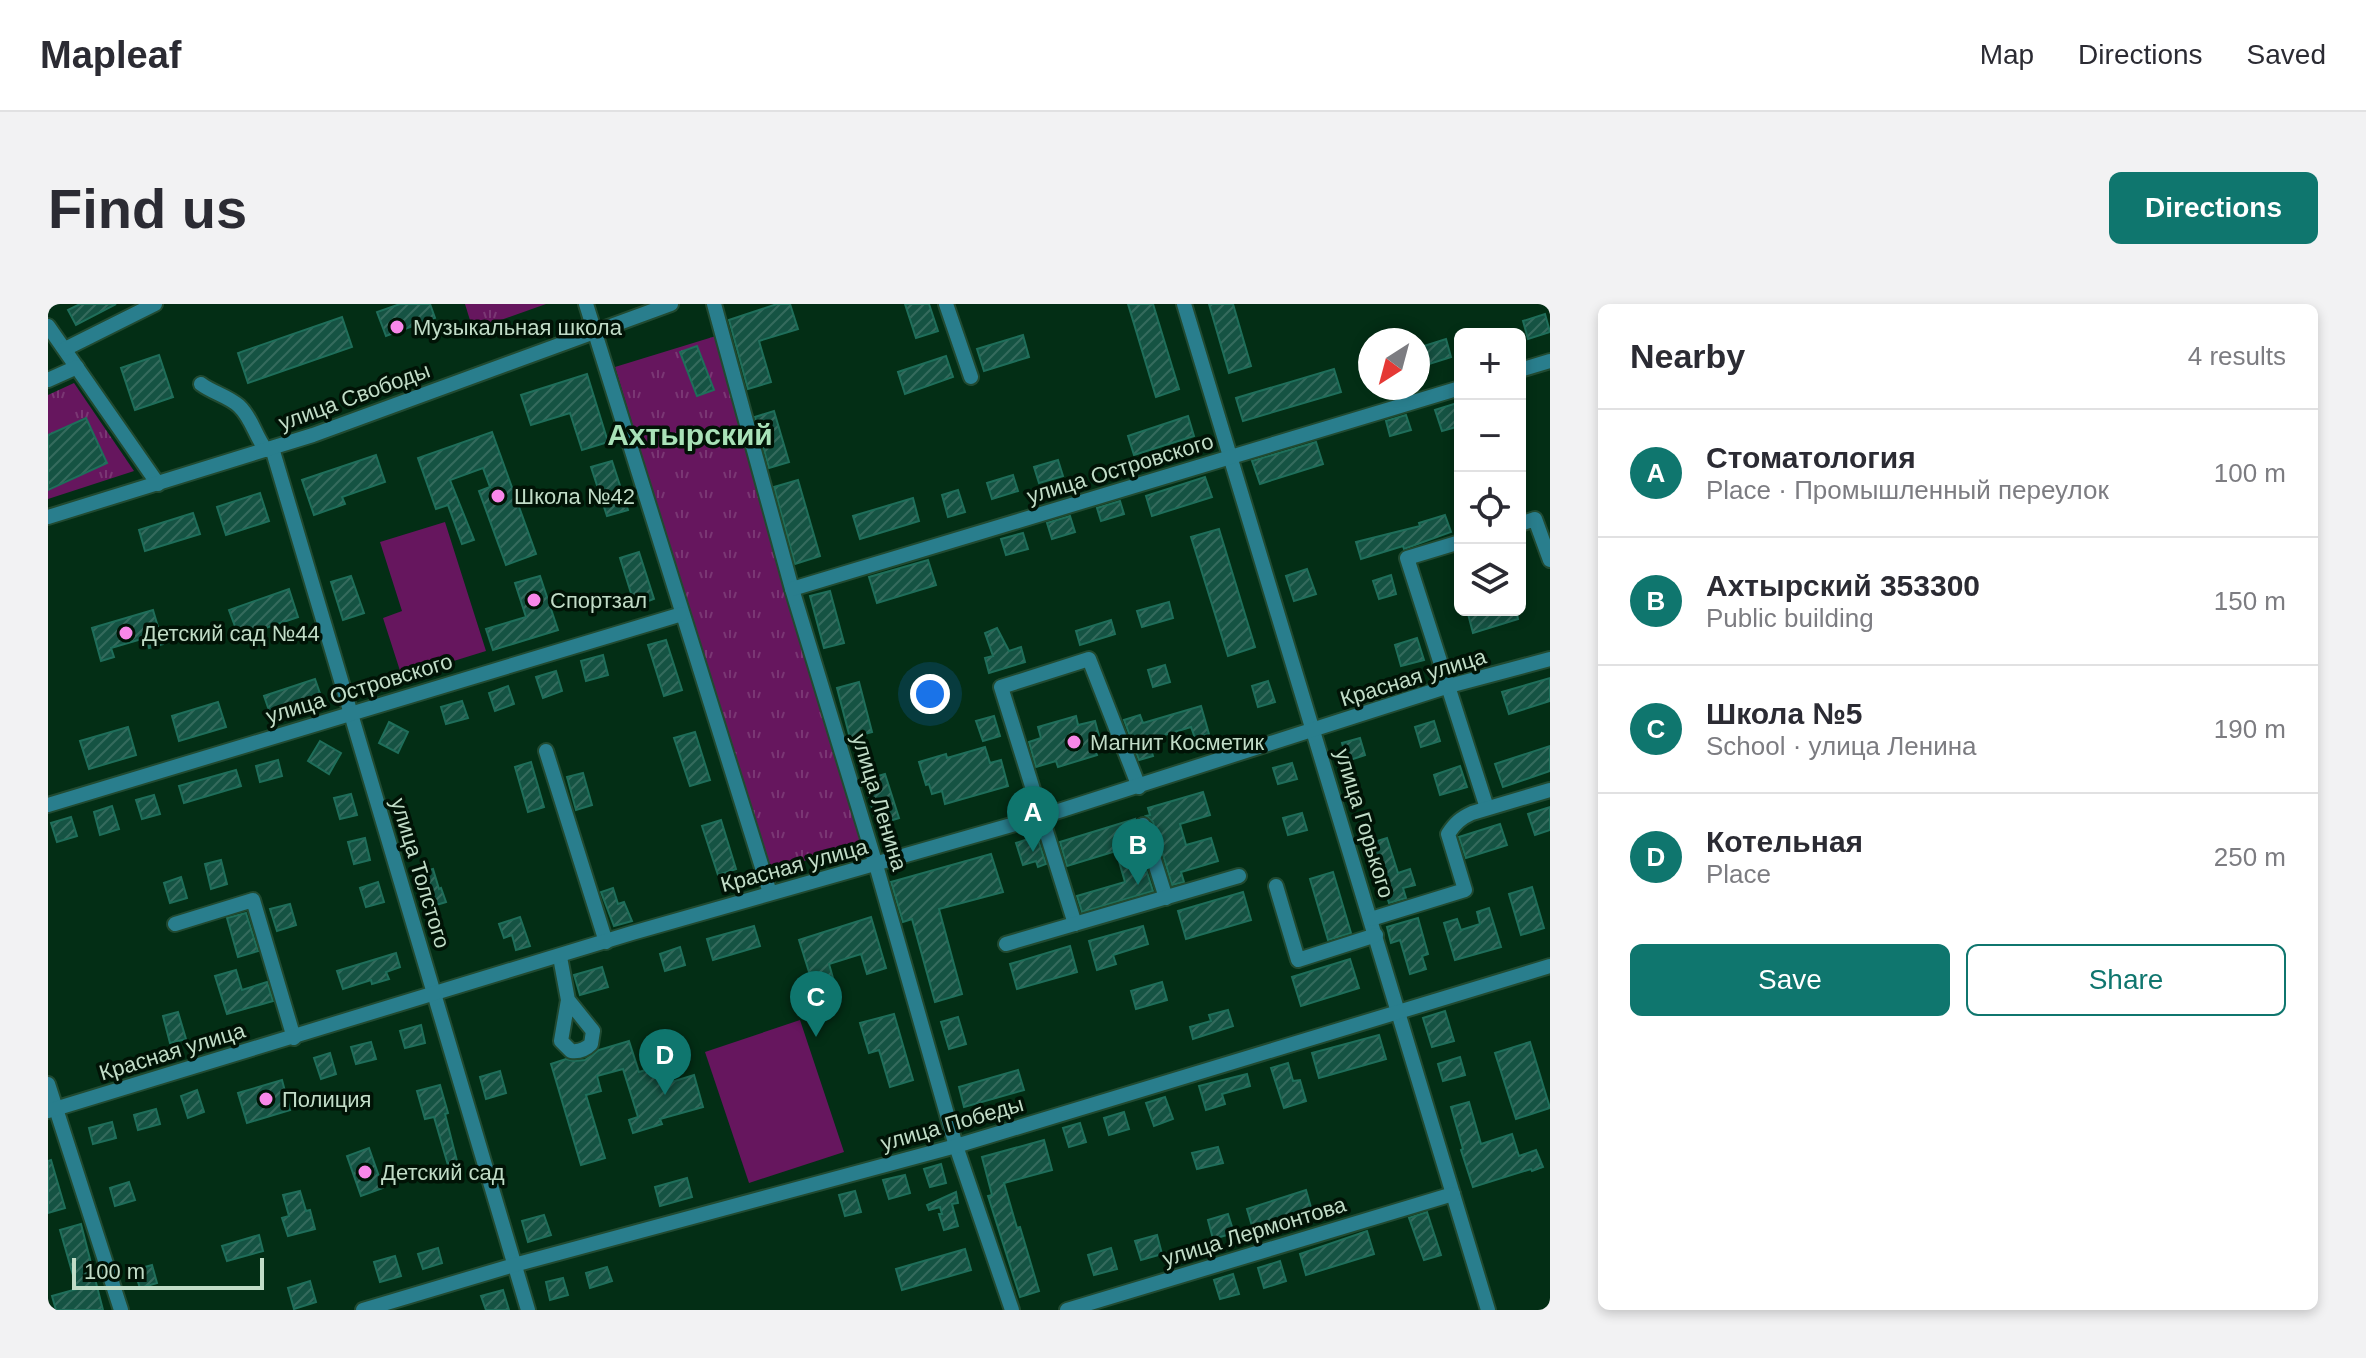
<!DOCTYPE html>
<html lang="en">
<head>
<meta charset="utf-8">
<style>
	body { margin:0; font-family:Helvetica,sans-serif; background:#f2f2f3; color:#2b2b33 }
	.controls { position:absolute; right:24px; top:24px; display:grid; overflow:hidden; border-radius:12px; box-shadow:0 4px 12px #0003 }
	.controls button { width:72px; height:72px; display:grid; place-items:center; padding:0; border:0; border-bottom:2px solid #e1e1e2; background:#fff; color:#2b2b33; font:40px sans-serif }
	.compass { position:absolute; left:1310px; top:24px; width:72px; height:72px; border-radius:50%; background:#fff; box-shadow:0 4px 12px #0003; rotate:216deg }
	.scale { position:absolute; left:24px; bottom:20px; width:192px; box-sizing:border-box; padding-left:8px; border:4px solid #c1dcc7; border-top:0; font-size:22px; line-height:28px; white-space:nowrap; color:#c1dcc7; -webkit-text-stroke:6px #011306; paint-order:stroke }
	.you { position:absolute; left:882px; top:390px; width:28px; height:28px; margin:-20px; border:6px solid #fff; border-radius:50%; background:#1a73e8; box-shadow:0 0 0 12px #1a73e833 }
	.badge { display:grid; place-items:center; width:52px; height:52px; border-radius:50%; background:#0f766e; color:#fff; font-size:26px; font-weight:700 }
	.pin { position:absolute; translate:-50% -66px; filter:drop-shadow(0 2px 4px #0008) }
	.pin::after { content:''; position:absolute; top:42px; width:28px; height:24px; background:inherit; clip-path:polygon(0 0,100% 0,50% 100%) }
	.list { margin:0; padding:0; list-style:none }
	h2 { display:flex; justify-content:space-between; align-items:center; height:104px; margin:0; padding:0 32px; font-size:34px }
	h2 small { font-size:26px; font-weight:400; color:#7c7c81 }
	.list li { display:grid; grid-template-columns:52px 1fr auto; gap:24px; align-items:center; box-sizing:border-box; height:128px; padding:0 32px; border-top:2px solid #e1e1e2 }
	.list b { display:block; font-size:30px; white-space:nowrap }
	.list p { margin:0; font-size:26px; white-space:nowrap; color:#7c7c81 }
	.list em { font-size:26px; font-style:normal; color:#7c7c81 }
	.actions { display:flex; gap:16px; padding:24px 32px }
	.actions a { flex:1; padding:18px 0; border:2px solid #0f766e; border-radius:12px; text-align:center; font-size:28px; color:#0f766e }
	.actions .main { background:#0f766e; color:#fff }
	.icon { flex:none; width:44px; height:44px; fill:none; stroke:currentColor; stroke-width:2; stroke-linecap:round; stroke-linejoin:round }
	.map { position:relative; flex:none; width:1502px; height:1006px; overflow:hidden; border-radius:12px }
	header { display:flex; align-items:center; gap:48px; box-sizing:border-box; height:112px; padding:0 40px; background:#fff; border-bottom:2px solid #e1e1e2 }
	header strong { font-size:38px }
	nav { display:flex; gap:44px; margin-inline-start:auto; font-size:28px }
	.intro { display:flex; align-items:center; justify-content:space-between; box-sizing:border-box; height:192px; padding:0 48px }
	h1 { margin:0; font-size:56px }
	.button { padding:20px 36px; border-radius:12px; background:#0f766e; color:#fff; font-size:28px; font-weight:700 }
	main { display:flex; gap:48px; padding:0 48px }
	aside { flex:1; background:#fff; border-radius:12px; box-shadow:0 4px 12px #0003 }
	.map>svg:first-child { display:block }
</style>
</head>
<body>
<header>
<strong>Mapleaf</strong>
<nav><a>Map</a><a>Directions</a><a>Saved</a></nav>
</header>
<div class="intro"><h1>Find us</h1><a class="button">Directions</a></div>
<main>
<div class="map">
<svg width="1502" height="1006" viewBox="0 0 1502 1006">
	<defs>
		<pattern id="grass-tufts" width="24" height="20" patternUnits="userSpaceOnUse" patternTransform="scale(2)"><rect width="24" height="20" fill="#66165e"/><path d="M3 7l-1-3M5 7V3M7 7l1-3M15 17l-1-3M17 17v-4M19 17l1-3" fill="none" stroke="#7a3774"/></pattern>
		<pattern id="building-hatch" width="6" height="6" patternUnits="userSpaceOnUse" patternTransform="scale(2)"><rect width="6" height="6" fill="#155343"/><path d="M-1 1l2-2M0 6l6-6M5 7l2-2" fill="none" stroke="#356b5d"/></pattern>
	</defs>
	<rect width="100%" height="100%" fill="#032e15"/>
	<g fill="url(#grass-tufts)">
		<polygon points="417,0 498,0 425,26"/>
		<polygon points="668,32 814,539 721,568 567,63"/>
		<polygon points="26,79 86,167 0,195 0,91"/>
	</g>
	<g fill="#66165e">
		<polygon points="397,218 438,347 354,373 335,314 354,307 332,238"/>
		<polygon points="752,716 796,848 701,879 657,748"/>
	</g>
	<g fill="url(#building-hatch)" stroke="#1f6e5a" stroke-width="2">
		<polygon points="32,0 68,0 28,21 20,6"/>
		<polygon points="352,0 382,0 387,14 338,32 329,8"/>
		<polygon points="729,0 742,0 750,25 711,37 723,78 700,85 681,16"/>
		<polygon points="857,0 881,0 890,27 868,34"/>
		<polygon points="1080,0 1105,0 1131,85 1108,93"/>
		<polygon points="1161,0 1185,0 1203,62 1181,69"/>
		<polygon points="1497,10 1502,28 1480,35 1475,17"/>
		<polygon points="294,13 304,43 200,79 190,49"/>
		<polygon points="975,31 981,53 936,67 929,45"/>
		<polygon points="1398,35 1403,53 1378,61 1373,43"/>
		<polygon points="649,42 666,86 649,92 632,48"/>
		<polygon points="111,51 125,93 87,106 73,64"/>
		<polygon points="898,52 905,73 857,90 850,68"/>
		<polygon points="1286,65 1293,88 1195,117 1188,94"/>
		<polygon points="539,70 560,138 534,146 522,109 483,121 473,91"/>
		<polygon points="1412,98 1412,122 1394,127 1387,106"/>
		<polygon points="726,107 741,158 721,164 707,113"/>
		<polygon points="1358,111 1363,126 1342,132 1338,117"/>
		<polygon points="1140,112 1146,132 1086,151 1080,132"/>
		<polygon points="38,114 59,159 0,186 0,131"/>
		<polygon points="444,128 488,250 458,261 431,187 442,183 435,164 402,176 426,236 414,240 400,201 388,205 370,154"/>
		<polygon points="1268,138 1275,160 1212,180 1204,157"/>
		<polygon points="328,151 337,178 294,193 297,200 266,211 254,176"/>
		<polygon points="1010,156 1015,172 991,179 986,163"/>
		<polygon points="564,157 580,206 559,212 543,163"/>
		<polygon points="965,171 970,187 944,195 939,179"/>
		<polygon points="1157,173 1164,193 1104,212 1098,192"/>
		<polygon points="750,176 772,252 747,260 726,183"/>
		<polygon points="910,186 917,208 900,213 894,191"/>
		<polygon points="212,189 221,217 178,231 169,203"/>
		<polygon points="865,194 871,217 812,235 805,212"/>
		<polygon points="1072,197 1076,210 1053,217 1049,204"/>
		<polygon points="145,209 152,230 97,247 91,226"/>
		<polygon points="1397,211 1403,228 1356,245 1355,242 1313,255 1308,238 1372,222 1371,219"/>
		<polygon points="1022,212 1027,228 1004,235 999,219"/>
		<polygon points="1171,225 1207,343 1180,352 1143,233"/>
		<polygon points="975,229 980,245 958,251 953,235"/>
		<polygon points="591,248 606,295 587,302 572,254"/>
		<polygon points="880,256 888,281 829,299 821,273"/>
		<polygon points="1259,265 1268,290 1246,297 1238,272"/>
		<polygon points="1343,271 1348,290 1331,295 1325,277"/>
		<polygon points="303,272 316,309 295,316 283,278"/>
		<polygon points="492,272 510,326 445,346 438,325 478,313 467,279"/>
		<polygon points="241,285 250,313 191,333 181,306"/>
		<polygon points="782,287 796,339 776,344 762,292"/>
		<polygon points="1121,298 1125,314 1094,323 1089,307"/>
		<polygon points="105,306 115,340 101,344 97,334 63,344 66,353 53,357 44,324"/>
		<polygon points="1419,306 1468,306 1470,315 1425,329"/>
		<polygon points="1063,316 1067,330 1032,341 1028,327"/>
		<polygon points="949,324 961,347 973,343 977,358 941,369 937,354 945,352 937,329"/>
		<polygon points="1369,334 1376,356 1353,362 1347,341"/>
		<polygon points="618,336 634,386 616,392 600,341"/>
		<polygon points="555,351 560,371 538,377 533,357"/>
		<polygon points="1117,361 1122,378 1105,383 1100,366"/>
		<polygon points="508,367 514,387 495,394 488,373"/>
		<polygon points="1502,374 1502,397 1461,410 1454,388"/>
		<polygon points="267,375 275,398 224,415 216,392"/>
		<polygon points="1220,377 1227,398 1210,403 1204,382"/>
		<polygon points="811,378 824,428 802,434 789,384"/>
		<polygon points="460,382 466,400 447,407 441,389"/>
		<polygon points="414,397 420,414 398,420 393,403"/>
		<polygon points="170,398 178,423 131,437 124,412"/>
		<polygon points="1153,402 1161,430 1147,434 1143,423 1100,436 1105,452 1091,456 1076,416 1092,411 1095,419"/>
		<polygon points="946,412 952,432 935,437 928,417"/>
		<polygon points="1028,412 1030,421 1047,417 1054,443 1047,445 1049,451 1010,463 1008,457 988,463 981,438 993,434 990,423"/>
		<polygon points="1386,417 1392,437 1373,443 1367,423"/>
		<polygon points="341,418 360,428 350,449 331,439"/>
		<polygon points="80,423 88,451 41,465 32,437"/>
		<polygon points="647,428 662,476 642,482 626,434"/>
		<polygon points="1312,434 1317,451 1299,457 1294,439"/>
		<polygon points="272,437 293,449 281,470 260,457"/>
		<polygon points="1502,442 1502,467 1455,483 1447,460"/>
		<polygon points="937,443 942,459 953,456 960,482 897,500 894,487 884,490 881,480 878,481 871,458 898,450 899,454"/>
		<polygon points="230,456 234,472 212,478 208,462"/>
		<polygon points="483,458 496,503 480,508 467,463"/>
		<polygon points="1244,459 1249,475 1230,480 1225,464"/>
		<polygon points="1412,462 1419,483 1392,491 1386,471"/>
		<polygon points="188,466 193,482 136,499 131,482"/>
		<polygon points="535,469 544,501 528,506 519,473"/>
		<polygon points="837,470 851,514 829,521 816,476"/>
		<polygon points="1155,488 1162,511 1132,520 1138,541 1163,534 1170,557 1133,568 1136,578 1124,581 1105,518 1098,512 1102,511 1100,504"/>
		<polygon points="303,490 309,511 292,515 286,494"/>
		<polygon points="106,491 112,510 94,515 88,496"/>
		<polygon points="64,502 71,525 52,531 46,508"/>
		<polygon points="1502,503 1502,526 1487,531 1480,510"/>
		<polygon points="1254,509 1259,526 1240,531 1235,514"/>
		<polygon points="23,513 29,532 9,538 3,519"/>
		<polygon points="1087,515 1085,524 1105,587 1034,608 1029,592 1077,578 1068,547 1019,562 1012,538"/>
		<polygon points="673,516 688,565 670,571 654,522"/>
		<polygon points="1452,520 1459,541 1418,554 1411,533"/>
		<polygon points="989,532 998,560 990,563 988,557 975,561 968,539"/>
		<polygon points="317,534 322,556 306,560 300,538"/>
		<polygon points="1339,534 1350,569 1362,565 1367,581 1355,584 1358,594 1341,599 1323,539"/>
		<polygon points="943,550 955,588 891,605 914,690 887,698 864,615 855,618 843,578"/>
		<polygon points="173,556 179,580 163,585 157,560"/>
		<polygon points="385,565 391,585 393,584 398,598 385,602 380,586 375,587 370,569"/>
		<polygon points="1285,568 1303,629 1280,636 1262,575"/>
		<polygon points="133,573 139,594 122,599 116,579"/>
		<polygon points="330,578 336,598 318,603 312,584"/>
		<polygon points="1484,583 1496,624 1473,631 1461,590"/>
		<polygon points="565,584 570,600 576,598 584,617 566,622 553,588"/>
		<polygon points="1195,588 1203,616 1138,635 1130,607"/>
		<polygon points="242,600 248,621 229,627 222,605"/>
		<polygon points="1441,604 1453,643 1407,656 1396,619 1409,615 1413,626 1432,620 1429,608"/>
		<polygon points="198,609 210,647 190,653 179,614"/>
		<polygon points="472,613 482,642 468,646 464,631 456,634 451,620"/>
		<polygon points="823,613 838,664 819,670 813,650 781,660 787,681 767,687 751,636"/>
		<polygon points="1370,614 1380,650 1374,652 1378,665 1362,670 1352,636 1343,639 1339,623"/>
		<polygon points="706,622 712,642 665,656 659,635"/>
		<polygon points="1095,622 1100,640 1065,651 1068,660 1049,666 1041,637"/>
		<polygon points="1022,642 1029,668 969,685 962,660"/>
		<polygon points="632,643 637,661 617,667 612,650"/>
		<polygon points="348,649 352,663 338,668 341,675 324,680 323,676 295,685 289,667"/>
		<polygon points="1302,655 1311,684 1253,702 1244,673"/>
		<polygon points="554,663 560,683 532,691 526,671"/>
		<polygon points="188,666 194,686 219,678 225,697 179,710 167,672"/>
		<polygon points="1114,678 1119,696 1088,705 1083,687"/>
		<polygon points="1180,706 1185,722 1145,735 1142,723 1163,717 1161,711"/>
		<polygon points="1397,707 1406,737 1384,743 1375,714"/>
		<polygon points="130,708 138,735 122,739 115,712"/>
		<polygon points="846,710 865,776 842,783 831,746 821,749 812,719"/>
		<polygon points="910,713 918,740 901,745 893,718"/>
		<polygon points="373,721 377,739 357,744 352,727"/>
		<polygon points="1331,731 1338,755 1271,774 1264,749"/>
		<polygon points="581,737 591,768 614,761 620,779 646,771 655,803 612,815 614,820 585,829 581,816 590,813 575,765 549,772 553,787 538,791 557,854 533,861 503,760 518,755 526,757 537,756 551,746"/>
		<polygon points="323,738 328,755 308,760 303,743"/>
		<polygon points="1482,738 1502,804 1468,815 1447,749"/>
		<polygon points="282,749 288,770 273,775 266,754"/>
		<polygon points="1412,753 1417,771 1395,777 1390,760"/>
		<polygon points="1240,759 1245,777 1252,776 1258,797 1236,804 1223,764"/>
		<polygon points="970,766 976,786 916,803 911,783"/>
		<polygon points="452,767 458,789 438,795 432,773"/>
		<polygon points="1199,770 1202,782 1174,790 1177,800 1158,806 1151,782"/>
		<polygon points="234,776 242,806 199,819 190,789"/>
		<polygon points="392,781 400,809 397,810 411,865 402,868 386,813 377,815 369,787"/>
		<polygon points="149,786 156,808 140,814 133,792"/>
		<polygon points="1117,793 1125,815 1106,822 1098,799"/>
		<polygon points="1421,798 1433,840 1464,830 1471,852 1488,846 1495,863 1484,867 1483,865 1425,883 1413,846 1415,845 1403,803"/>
		<polygon points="108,805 112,820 90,826 86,811"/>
		<polygon points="1076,808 1081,825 1061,831 1056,814"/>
		<polygon points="64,818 68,834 45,840 41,824"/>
		<polygon points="1032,819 1038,838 1021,843 1015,824"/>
		<polygon points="996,836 1004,866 956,879 969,924 972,923 991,987 972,993 940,892 944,891 934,853"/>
		<polygon points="1170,843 1175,859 1149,865 1144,849"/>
		<polygon points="321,844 335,884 313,892 299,852"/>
		<polygon points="3,856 17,904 0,909 0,857"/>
		<polygon points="893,860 898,879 882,883 876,865"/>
		<polygon points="857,871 862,889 841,895 835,876"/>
		<polygon points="639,874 644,893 612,902 607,883"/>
		<polygon points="81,878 87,896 67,902 62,884"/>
		<polygon points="1258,886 1264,907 1204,922 1199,905"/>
		<polygon points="252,887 258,907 262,906 267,925 240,932 234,914 241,912 235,891"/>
		<polygon points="807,887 813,908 797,912 791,891"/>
		<polygon points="908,888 910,899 904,900 910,922 896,926 891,910 894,910 892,903 881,906 879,901"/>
		<polygon points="1379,908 1393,951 1376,956 1361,914"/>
		<polygon points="1180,910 1186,929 1165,935 1160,916"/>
		<polygon points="496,911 503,931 480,938 474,917"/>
		<polygon points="33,920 55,1006 8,1006 4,992 29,985 12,926"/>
		<polygon points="1319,927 1326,950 1258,971 1252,950"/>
		<polygon points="211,931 215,947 179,957 174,942"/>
		<polygon points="1109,931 1114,950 1093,956 1087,937"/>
		<polygon points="390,944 394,959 375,965 370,950"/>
		<polygon points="1063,944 1069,965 1046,971 1040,951"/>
		<polygon points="917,945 923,966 854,986 848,965"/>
		<polygon points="347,952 353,972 332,978 326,958"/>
		<polygon points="1232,957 1238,977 1216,984 1210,964"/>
		<polygon points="104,961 109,979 92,984 86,966"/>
		<polygon points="559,963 564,977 542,984 538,969"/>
		<polygon points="1185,970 1191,990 1172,995 1166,976"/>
		<polygon points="515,974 520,991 502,996 498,978"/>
		<polygon points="262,977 268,998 246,1005 240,984"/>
		<polygon points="455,986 461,1006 438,1006 433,992"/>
	</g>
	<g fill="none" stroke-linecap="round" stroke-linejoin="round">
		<defs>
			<g id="minor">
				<polyline points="538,0 722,589"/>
				<polyline points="666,0 744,285 828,561 908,842 964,1006"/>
				<polyline points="898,0 923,73"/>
				<polyline points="1136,0 1440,1006"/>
				<polyline points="0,22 110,180"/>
				<polyline points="17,45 107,0"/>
				<polyline points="1472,66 1502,57"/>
				<polyline points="0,76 29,63"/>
				<path d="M 153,80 C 165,89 180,92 191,102 C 204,114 207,132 218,146"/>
				<polyline points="224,144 480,1006"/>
				<polyline points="0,213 265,131 623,0"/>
				<polyline points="1472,220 1487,215 1502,256"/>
				<polyline points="1412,238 1359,254 1439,504"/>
				<polyline points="744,285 1412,84"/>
				<polyline points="498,447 558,638"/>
				<polyline points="0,501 634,310"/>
				<polyline points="1095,521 1118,594"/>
				<polyline points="1228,582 1250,656 1328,631"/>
				<path d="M 1323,615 L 1417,586 L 1400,530 C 1407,519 1413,514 1424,509 L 1502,486"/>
				<polyline points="127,620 205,596 246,734"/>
				<polyline points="1027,620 953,383 1041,355 1091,483"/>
				<polyline points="958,640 1191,572"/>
				<path d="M 512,653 L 520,696 L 513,737 L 523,747 C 531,748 537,746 543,740 L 545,727 L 520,696"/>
				<polyline points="0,780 73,1006"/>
				<polyline points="0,807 584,629 995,512 1401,382 1502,355"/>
				<polyline points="315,1006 466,961 908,842 1502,662"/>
				<polyline points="1019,1006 1405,890"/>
			</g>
		</defs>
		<use href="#minor" stroke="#214a31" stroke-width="18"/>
		<use href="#minor" stroke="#297e8d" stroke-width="14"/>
	</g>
	<g fill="#f987e9" stroke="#011306" stroke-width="3">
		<circle cx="349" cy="23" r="8"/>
		<circle cx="450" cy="192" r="8"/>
		<circle cx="486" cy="296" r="8"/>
		<circle cx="78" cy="329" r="8"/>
		<circle cx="1026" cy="438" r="8"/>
		<circle cx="218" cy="795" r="8"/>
		<circle cx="317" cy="868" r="8"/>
	</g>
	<g text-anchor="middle" stroke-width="7" stroke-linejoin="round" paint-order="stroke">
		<g font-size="22" fill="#c1dcc7" stroke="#011306" text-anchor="start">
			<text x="365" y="31">Музыкальная школа</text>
			<text x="466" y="200">Школа №42</text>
			<text x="502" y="304">Спортзал</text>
			<text x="94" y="337">Детский сад №44</text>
			<text x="1042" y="446">Магнит Косметик</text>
			<text x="234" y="803">Полиция</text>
			<text x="333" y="876">Детский сад</text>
		</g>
		<g font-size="22" fill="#c1dcc7" stroke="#011306">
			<text transform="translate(306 92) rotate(-20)" y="8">улица Свободы</text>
			<text transform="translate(1072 164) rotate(-17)" y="8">улица Островского</text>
			<text transform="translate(1365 373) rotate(-17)" y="8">Красная улица</text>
			<text transform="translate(311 384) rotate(-17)" y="8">улица Островского</text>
			<text transform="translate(832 498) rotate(73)" y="8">улица Ленина</text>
			<text transform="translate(1317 519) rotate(73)" y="8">улица Горького</text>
			<text transform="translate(746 561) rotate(-15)" y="8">Красная улица</text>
			<text transform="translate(373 569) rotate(73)" y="8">улица Толстого</text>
			<text transform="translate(124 747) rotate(-17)" y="8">Красная улица</text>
			<text transform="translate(904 819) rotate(-16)" y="8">улица Победы</text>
			<text transform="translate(1206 927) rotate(-17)" y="8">улица Лермонтова</text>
		</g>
		<g font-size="30" font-weight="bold" fill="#a9e2b8" stroke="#011306">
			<text x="642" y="141">Ахтырский</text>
		</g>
	</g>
</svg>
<div class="controls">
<button>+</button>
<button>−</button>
<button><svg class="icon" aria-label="locate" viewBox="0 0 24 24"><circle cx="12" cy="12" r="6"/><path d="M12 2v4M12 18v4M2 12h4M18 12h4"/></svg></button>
<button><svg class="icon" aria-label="layers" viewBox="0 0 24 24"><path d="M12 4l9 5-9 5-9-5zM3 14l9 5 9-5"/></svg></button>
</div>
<svg class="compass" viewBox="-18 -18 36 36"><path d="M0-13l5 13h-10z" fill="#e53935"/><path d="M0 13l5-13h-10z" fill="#7c7c81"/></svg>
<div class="scale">100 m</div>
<div class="you"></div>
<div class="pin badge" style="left:985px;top:548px">A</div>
<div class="pin badge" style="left:1090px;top:581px">B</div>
<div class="pin badge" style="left:768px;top:733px">C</div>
<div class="pin badge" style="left:617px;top:791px">D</div>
</div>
<aside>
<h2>Nearby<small>4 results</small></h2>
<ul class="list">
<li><span class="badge">A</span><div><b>Стоматология</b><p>Place · Промышленный переулок</p></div><em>100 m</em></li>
<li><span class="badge">B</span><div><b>Ахтырский 353300</b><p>Public building</p></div><em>150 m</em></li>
<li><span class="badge">C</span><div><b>Школа №5</b><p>School · улица Ленина</p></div><em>190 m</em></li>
<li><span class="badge">D</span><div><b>Котельная</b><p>Place</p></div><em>250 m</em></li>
</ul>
<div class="actions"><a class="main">Save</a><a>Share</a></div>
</aside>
</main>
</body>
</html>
